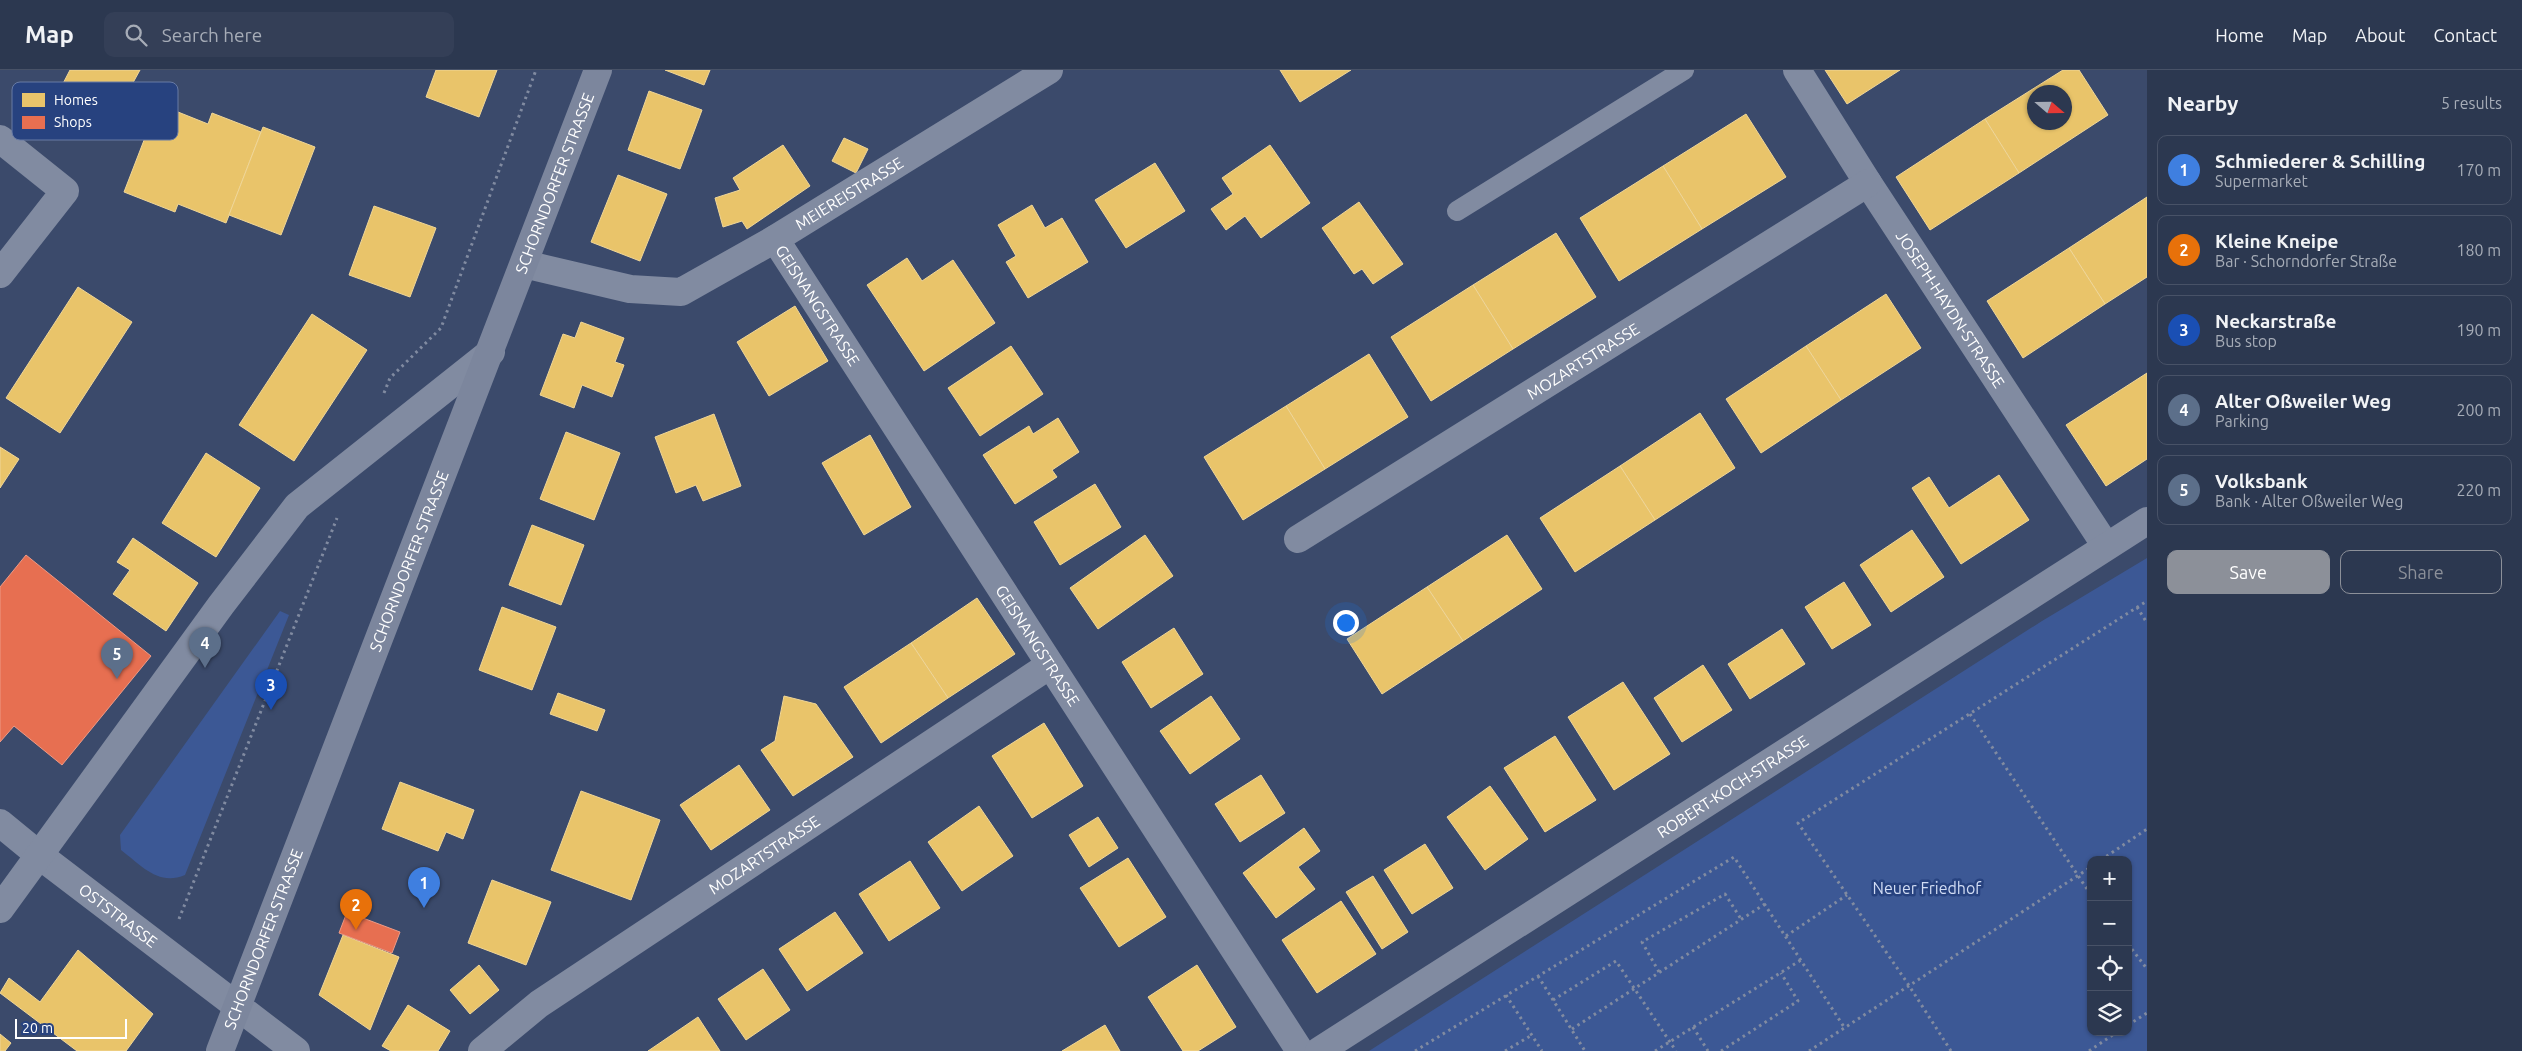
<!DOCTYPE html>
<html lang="en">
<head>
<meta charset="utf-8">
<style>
	body { margin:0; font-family:Ubuntu,sans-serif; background:#343f57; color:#f1f3f6 }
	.controls { position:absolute; right:15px; bottom:15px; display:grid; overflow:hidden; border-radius:10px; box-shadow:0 1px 4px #0004 }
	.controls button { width:45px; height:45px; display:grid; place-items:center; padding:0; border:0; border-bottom:1px solid #485267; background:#2c3850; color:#f1f3f6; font:25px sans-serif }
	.compass { position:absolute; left:2027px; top:15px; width:45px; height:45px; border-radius:50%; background:#2c3850; box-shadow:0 1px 4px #0004; rotate:110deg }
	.scale { position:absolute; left:15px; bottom:12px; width:112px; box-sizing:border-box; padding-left:5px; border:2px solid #fff; border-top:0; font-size:14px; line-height:18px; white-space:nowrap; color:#fff; -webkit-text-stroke:4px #27427f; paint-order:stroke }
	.you { position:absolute; left:1345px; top:552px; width:18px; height:18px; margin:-12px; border:4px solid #fff; border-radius:50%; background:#1a73e8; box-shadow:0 0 0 8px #1a73e833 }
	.badge { display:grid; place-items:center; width:32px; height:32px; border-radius:50%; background:#8c9099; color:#fff; font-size:16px; font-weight:700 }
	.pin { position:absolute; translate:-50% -41px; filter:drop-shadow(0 1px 2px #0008) }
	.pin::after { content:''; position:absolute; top:26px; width:18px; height:15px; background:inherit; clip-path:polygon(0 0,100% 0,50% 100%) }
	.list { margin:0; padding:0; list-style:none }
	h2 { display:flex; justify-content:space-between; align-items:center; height:65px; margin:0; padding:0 20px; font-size:21px }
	h2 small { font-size:16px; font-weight:400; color:#a6acb7 }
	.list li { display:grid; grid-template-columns:32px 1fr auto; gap:15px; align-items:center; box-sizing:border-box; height:70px; margin:0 10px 10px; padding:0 10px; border:1px solid #485267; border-radius:10px }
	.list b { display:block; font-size:19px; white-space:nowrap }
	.list p { margin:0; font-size:16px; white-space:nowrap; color:#a6acb7 }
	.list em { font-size:16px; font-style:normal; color:#a6acb7 }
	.actions { display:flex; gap:10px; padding:15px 20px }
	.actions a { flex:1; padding:11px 0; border:1px solid #8c9099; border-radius:10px; text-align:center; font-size:18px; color:#8c9099 }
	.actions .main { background:#8c9099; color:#fff }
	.icon { flex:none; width:28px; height:28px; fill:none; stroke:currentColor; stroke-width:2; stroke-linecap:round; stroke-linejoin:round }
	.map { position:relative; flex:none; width:2147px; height:981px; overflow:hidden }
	header { display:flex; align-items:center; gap:30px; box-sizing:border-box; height:70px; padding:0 25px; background:#2c3850; border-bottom:1px solid #485267 }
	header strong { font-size:24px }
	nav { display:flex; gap:28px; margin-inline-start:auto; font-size:18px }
	.search { width:350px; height:45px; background:#343f57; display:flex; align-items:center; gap:12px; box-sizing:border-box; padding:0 18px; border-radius:10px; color:#a6acb7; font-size:19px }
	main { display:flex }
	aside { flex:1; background:#2c3850 }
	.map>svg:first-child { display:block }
</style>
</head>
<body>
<header>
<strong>Map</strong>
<div class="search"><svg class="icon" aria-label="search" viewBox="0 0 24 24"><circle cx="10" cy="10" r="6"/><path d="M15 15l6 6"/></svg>Search here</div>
<nav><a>Home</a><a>Map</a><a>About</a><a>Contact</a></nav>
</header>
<main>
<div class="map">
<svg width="2147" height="981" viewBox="0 0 2147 981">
	<rect width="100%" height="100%" fill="#3b4a6b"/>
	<g fill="#3c5895" fill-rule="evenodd">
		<path d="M 2147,488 L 2147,981 L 1369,981 L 2042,551 ZM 2091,790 L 2128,790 L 2128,962 L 2091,962 Z"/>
		<path d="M 280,541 L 289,545 L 185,805 C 158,816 142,796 121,780 L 120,765 Z"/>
	</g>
	<g fill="#e9c46a" stroke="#f0d697" fill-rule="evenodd">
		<polygon points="70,0 140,0 108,58 55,29"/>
		<polygon points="436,0 497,0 479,47 426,27"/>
		<polygon points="665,0 710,0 704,15"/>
		<polygon points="1280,0 1351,0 1300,32"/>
		<polygon points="1825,0 1900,0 1847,34"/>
		<path d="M 2063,0 L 2079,0 L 2108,45 L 2019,103 L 1985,49 ZM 2034,22 L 2064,22 L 2064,52 L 2034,52 Z"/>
		<polygon points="649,21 702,40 680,99 628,80"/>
		<polygon points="158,34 208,54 212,43 261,62 226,153 178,134 175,142 124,122"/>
		<polygon points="1746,44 1786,107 1702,159 1663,96"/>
		<polygon points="1985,49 2019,103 1930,160 1896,107"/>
		<polygon points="263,57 315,77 281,165 229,145"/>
		<polygon points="844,68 868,79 856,103 832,91"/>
		<polygon points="783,75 810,116 747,159 742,151 723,157 715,128 740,120 733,108"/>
		<polygon points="1270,75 1310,133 1261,168 1245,146 1226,160 1211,139 1233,124 1222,108"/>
		<polygon points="1155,93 1185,141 1126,178 1095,130"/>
		<polygon points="1663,96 1702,159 1619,211 1580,148"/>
		<polygon points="618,105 667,124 640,191 591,172"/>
		<polygon points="2147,127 2147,207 2105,234 2069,178"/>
		<polygon points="1359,132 1403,194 1373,214 1362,199 1354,204 1322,158"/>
		<polygon points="1032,135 1045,158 1062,148 1088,192 1028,228 1006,192 1016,186 998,155"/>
		<polygon points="374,136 436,158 410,227 349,205"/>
		<polygon points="1556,163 1596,227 1513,279 1473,215"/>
		<polygon points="2069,178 2105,234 2023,288 1987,231"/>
		<polygon points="907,188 922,211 953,190 995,253 924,301 867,215"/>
		<polygon points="1473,215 1513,279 1431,331 1391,267"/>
		<polygon points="78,217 132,252 60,363 6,328"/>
		<polygon points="1886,224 1921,278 1841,330 1806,276"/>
		<polygon points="795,236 828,291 769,326 737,272"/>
		<polygon points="312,244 367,280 294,391 239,355"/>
		<polygon points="581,252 624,268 615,292 624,295 612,327 582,315 574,338 540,325 563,264 575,268"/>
		<polygon points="1011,276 1043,324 980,366 948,318"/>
		<polygon points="1806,276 1841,330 1761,383 1726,329"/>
		<polygon points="1369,284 1408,347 1325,399 1286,336"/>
		<polygon points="2147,303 2147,389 2106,416 2066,355"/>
		<polygon points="1286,336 1325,399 1243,450 1204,387"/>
		<polygon points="1700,343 1735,398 1655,450 1620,396"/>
		<polygon points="714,344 741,416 703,431 696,415 676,423 655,367"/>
		<polygon points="1058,348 1079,382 1052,400 1057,407 1015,434 983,385 1029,356 1033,364"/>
		<polygon points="566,362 620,383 594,450 540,429"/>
		<polygon points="870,365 911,437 864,465 822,393"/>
		<polygon points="0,377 19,389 0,418"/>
		<polygon points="206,383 260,418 216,487 162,453"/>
		<polygon points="1620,396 1655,450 1575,502 1540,448"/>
		<polygon points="1999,405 2029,450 1961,494 1912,418 1929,407 1949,438"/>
		<polygon points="1095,414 1121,457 1060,495 1034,452"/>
		<polygon points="532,455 584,475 561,535 509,515"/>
		<polygon points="1912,460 1944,507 1891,542 1860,495"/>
		<polygon points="1145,465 1173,506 1098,559 1070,518"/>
		<polygon points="1507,465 1542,519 1463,571 1427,517"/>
		<polygon points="133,468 198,513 166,561 113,524 130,500 117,492"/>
		<polygon points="1844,512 1871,555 1832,579 1805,537"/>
		<polygon points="1427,517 1463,571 1382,624 1347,569"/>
		<polygon points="977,528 1015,584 948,628 911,573"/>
		<polygon points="502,537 556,557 532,620 479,600"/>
		<polygon points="1174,558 1203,604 1151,638 1122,592"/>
		<polygon points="1782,559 1805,594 1750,629 1728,594"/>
		<polygon points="911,573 948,628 881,673 844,617"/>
		<polygon points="1703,595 1732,640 1682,672 1654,628"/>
		<polygon points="1623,612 1670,684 1614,720 1568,647"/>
		<polygon points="558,623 605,640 597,661 550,644"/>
		<polygon points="784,626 816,634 853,687 793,726 761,680 775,671"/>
		<polygon points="1211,626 1240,669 1190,704 1160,661"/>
		<polygon points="1044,653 1083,716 1032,748 992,686"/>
		<polygon points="1555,666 1596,730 1545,762 1504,698"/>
		<polygon points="739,695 770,740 711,780 680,735"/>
		<polygon points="1261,705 1285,743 1240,772 1215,734"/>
		<polygon points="400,712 474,740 463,769 446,762 438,781 382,759"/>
		<polygon points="1490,716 1528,769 1485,800 1447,747"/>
		<polygon points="581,721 660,750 631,830 551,800"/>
		<polygon points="979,736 1013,786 962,821 928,772"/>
		<polygon points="1098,747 1118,778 1089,797 1069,765"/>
		<polygon points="1304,758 1320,781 1298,797 1315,819 1276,848 1243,803"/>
		<polygon points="1425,774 1453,818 1412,844 1384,800"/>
		<polygon points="1128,788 1166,847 1119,877 1080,818"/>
		<polygon points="910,791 940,838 889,871 859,824"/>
		<polygon points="1373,806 1408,862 1382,879 1346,822"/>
		<polygon points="492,810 551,832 526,895 468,873"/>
		<polygon points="1341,831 1376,884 1317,923 1282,870"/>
		<polygon points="835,842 863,883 807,921 779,879"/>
		<polygon points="343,865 399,887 370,960 319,925"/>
		<polygon points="78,880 153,944 126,981 77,981 0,923 9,908 40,932"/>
		<polygon points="479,895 499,920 470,944 450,920"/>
		<polygon points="1197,895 1236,957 1198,981 1183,981 1148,927"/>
		<polygon points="763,899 790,940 746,970 718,929"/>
		<polygon points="408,935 450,961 438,981 391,981 382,976"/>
		<polygon points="698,947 720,981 648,981"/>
		<polygon points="1105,955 1120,981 1062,981"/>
		<polygon points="0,964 11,973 5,981 0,981"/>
	</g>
	<g fill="#e76f51" stroke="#ee9a85">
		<polygon points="26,485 151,586 62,695 14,656 0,672 0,517"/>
		<polygon points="347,842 400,862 392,883 339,863"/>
	</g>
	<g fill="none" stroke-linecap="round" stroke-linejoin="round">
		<g stroke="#818ba1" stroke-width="3" stroke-dasharray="2.5 4" stroke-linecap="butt">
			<polyline points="384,323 390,308 441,258 536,0"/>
			<polyline points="2137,537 2147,553"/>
			<polyline points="1970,644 2091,825"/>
			<polyline points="2101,790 2147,759"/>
			<polyline points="179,849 337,448"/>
			<polyline points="1786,866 1847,825"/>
			<polyline points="2128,874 2147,899"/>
			<polyline points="1659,902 1642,872 1725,824 1741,849"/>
			<polyline points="1538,906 1585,981"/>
			<polyline points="1506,925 1542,981"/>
			<polyline points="1553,930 1616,891 1676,981"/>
			<polyline points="2128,955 2147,943"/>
			<polyline points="1693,957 1708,981"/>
			<polyline points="1572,959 1765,834"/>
			<polyline points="1415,981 1734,787 1844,957"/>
			<polyline points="1505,981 1532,965"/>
			<polyline points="1655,981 1801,890"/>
			<polyline points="1721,981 1798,931 1781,903"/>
			<polyline points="1809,981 2091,797"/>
			<polyline points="1951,981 1908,914 1798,753 2147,531"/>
			<polyline points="2089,981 2117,962"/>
		</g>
		<polyline stroke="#818ba1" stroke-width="20" points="1457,141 1684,0"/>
		<g stroke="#818ba1" stroke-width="28">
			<path id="s1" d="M 1797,0 L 1868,113 L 2106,476"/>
			<polyline points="0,69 65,121 0,204"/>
			<path id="s2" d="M 775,169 L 1300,981"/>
			<path id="s3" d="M 524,194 L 630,219 L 681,222 L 775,169 L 1049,0"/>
			<path id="s4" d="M 1298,469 L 1868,113"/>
			<path id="s5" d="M 0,753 L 39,785 L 296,981"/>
			<polyline points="0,839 221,535 297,436 491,282"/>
			<path id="s6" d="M 482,981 L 539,934 L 1050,595"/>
			<path id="s7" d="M 1319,981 L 2147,451"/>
		</g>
		<path stroke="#7c869d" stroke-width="28" id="s8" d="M 220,981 L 598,0"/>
	</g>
	<g text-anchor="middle" stroke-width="5" stroke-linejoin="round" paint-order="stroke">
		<g font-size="16" fill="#fff" stroke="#27427f">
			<text dy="6" stroke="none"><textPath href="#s8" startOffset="930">SCHORNDORFER STRASSE</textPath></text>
			<text dy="6" stroke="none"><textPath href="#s3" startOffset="355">MEIEREISTRASSE</textPath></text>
			<text dy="6" stroke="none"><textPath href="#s2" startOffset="79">GEISNANGSTRASSE</textPath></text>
			<text dy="6" stroke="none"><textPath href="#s1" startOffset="284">JOSEPH-HAYDN-STRASSE</textPath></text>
			<text dy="6" stroke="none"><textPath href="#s4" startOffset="336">MOZARTSTRASSE</textPath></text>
			<text dy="6" stroke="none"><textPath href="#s8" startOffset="525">SCHORNDORFER STRASSE</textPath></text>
			<text dy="6" stroke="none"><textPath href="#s2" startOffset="484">GEISNANGSTRASSE</textPath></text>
			<text dy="6" stroke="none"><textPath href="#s7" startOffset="491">ROBERT-KOCH-STRASSE</textPath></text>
			<text dy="6" stroke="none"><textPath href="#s6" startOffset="344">MOZARTSTRASSE</textPath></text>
			<text dy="6" stroke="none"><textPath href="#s5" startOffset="150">OSTSTRASSE</textPath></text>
			<text dy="6" stroke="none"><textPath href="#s8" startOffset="120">SCHORNDORFER STRASSE</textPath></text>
		</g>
		<g font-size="16" fill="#d1dcf4" stroke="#27427f">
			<text x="1927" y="824">Neuer Friedhof</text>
		</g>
	</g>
	<rect x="12" y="12" width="166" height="58" rx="8" fill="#27427f" stroke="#687ba5" stroke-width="1"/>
	<rect x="22" y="23" width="23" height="14" fill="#e9c46a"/>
	<rect x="22" y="46" width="23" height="13" fill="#e76f51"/>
	<g font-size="14" fill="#fff">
		<text x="54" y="35">Homes</text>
		<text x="54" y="57">Shops</text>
	</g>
</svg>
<div class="controls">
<button>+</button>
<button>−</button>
<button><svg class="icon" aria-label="locate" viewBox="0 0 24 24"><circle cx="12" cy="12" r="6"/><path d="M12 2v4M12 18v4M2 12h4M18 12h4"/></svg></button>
<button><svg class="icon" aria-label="layers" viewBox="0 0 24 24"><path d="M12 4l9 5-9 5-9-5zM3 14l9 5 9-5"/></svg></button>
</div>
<svg class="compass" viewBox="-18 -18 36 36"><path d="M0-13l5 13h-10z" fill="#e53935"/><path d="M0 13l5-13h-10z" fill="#a6acb7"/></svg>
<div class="scale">20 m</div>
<div class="you"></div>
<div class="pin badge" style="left:424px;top:838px;background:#3f7fe0">1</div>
<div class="pin badge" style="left:356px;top:860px;background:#e8710a">2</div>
<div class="pin badge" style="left:271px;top:640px;background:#1a4fb4">3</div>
<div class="pin badge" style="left:205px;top:598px;background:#5c6f8a">4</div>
<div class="pin badge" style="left:117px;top:609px;background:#5c6f8a">5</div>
</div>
<aside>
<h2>Nearby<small>5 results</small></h2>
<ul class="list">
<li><span class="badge" style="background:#3f7fe0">1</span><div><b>Schmiederer &amp; Schilling</b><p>Supermarket</p></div><em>170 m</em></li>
<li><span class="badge" style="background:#e8710a">2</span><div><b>Kleine Kneipe</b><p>Bar · Schorndorfer Straße</p></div><em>180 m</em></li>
<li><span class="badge" style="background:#1a4fb4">3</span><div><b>Neckarstraße</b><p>Bus stop</p></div><em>190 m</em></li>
<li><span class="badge" style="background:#5c6f8a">4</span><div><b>Alter Oßweiler Weg</b><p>Parking</p></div><em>200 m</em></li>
<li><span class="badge" style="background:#5c6f8a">5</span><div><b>Volksbank</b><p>Bank · Alter Oßweiler Weg</p></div><em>220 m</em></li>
</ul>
<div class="actions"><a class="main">Save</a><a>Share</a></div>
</aside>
</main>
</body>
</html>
